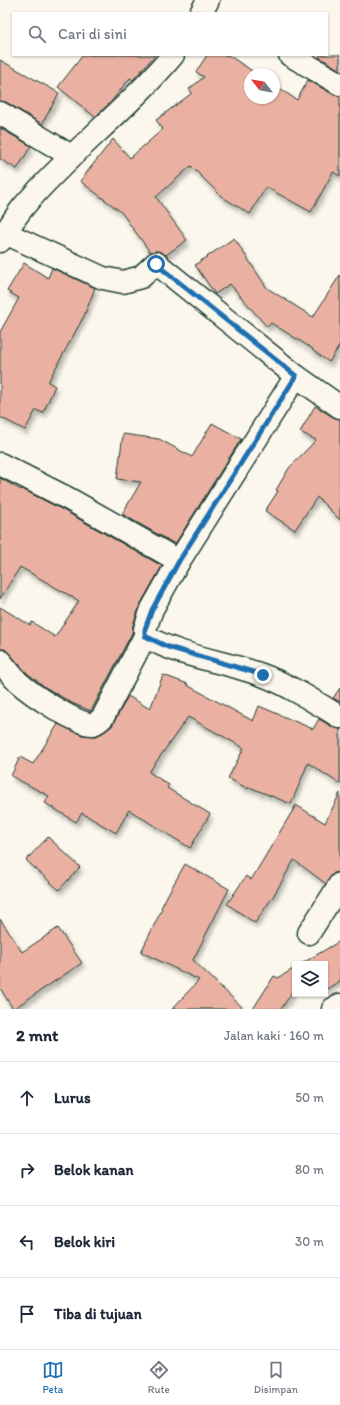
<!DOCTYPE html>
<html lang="id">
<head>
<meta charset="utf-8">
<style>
	body { margin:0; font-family:Itim,sans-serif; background:#f6f6f7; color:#1f2937 }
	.controls { position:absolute; right:12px; bottom:12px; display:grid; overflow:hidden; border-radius:0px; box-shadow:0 1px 3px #0004 }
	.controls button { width:36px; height:36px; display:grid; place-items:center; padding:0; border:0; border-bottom:1px solid #e0e1e3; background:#fff; color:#1f2937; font:20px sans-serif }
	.compass { position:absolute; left:244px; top:68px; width:36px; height:36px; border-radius:50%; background:#fff; box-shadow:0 1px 3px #0004; rotate:301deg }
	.stop { position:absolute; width:12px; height:12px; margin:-9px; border:3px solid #1f6fb2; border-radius:50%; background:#fff }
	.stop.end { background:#1f6fb2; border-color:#fff; box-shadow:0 1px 4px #0008 }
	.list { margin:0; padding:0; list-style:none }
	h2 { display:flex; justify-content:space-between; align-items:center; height:52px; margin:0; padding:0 16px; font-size:17px }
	h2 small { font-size:13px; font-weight:400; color:#747a83 }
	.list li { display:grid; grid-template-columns:26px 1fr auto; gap:12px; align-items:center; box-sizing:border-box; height:72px; padding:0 16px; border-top:1px solid #e0e1e3 }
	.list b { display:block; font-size:15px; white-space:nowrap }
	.list em { font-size:13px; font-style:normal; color:#747a83 }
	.icon { flex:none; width:22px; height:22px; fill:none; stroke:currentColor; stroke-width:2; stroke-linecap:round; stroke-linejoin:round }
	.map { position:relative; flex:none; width:340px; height:1009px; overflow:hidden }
	.search { position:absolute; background:#fff; box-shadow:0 1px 3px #0004; left:12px; right:12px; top:12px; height:44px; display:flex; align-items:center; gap:10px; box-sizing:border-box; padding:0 14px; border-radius:0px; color:#747a83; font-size:15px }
	.sheet { height:340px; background:#fff }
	nav { display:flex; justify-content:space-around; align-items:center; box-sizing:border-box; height:56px; border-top:1px solid #e0e1e3; background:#fff; font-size:11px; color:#747a83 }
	nav a { display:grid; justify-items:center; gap:2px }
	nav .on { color:#1f6fb2 }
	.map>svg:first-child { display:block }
</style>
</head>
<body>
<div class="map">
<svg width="340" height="1009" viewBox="0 0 340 1009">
	<defs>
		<filter id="shadow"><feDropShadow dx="2.5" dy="4.5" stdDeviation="2" flood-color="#0004"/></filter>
	</defs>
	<rect width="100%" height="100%" fill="#fbf7ec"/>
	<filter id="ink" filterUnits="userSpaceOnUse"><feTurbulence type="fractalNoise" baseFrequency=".025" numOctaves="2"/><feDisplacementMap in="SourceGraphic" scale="8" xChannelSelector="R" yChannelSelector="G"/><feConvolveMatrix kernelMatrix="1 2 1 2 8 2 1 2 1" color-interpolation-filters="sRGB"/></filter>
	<g filter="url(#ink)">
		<g fill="#eab1a2" stroke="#1f3d34" filter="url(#shadow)">
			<polygon points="83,55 155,55 133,80 130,78 111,102 95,117 58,87"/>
			<polygon points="207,55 228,55 257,74 250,74 250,98 274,98 274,85 297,100 308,80 334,95 340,96 340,176 333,172 311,212 266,187 250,214 222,197 191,166 156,197 187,240 166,255 158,251 150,252 121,212 80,181 113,139 130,158 163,129 156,120 192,93 189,89 204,77 196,72"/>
			<polygon points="320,55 340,55 340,70 319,57"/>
			<polygon points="0,60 59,93 42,124 6,102 0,101"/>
			<polygon points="0,128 31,146 17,169 0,159"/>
			<polygon points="234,238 267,288 313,317 340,275 340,345 329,362 312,350 313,349 271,323 267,327 230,284 215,294 195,265"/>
			<polygon points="24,263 48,278 52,268 95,288 84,316 48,382 55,386 43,413 36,410 25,430 0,417 0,332 19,298 7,291"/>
			<polygon points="315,406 333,417 340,419 340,520 317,497 295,530 265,511 278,491 276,490 289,468 316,440 300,432"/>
			<polygon points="212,423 241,439 175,544 122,514 141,482 117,479 123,434 159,439 192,457"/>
			<polygon points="0,478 21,490 22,489 63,510 162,566 140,605 133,625 132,633 91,711 72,703 45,687 27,673 9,653 5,649 0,649 0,607 30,625 32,622 55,637 79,601 20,567 0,599"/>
			<polygon points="163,675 188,684 187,685 253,721 259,706 313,729 319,719 334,728 340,729 340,784 308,763 291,804 249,787 248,789 228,778 244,748 188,717 149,772 169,785 167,788 210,814 190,848 129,810 116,833 82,813 76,822 45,803 49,796 11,776 20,757 33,764 58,724 82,735 96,736 104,732 112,726 128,696 150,709"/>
			<polygon points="340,688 340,702 333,698"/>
			<polygon points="340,793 340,872 334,873 326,884 294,860 274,895 255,923 227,904 246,876 251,880 296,805 325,823"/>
			<polygon points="48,837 80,867 59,890 26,860"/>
			<polygon points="185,864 229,889 193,960 244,1009 172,1009 199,980 141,952 162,909 161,908 167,896"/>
			<polygon points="0,919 22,952 58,928 82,963 13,1009 0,988"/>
			<polygon points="340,941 340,981 325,990 325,964 301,964"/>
			<polygon points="295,968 295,988 281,1009 253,1009 274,976 278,978"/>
		</g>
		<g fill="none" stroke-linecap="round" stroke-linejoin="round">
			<defs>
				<g id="minor">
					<polyline points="201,13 208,0"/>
					<polyline points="290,55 340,84"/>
					<polyline points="0,113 71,156"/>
					<polyline points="5,233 103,278 123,282 141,277 156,263 296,376 340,407"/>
					<path d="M 0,241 C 7,230 15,217 24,206 C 70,152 128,109 173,55"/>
					<polyline points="0,464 69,499 179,561"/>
					<path d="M 145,636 C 180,657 224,661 262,675 C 289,685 315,702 340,717"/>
					<path d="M 0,661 C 6,668 12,676 18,682 C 30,693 78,726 93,724 C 97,723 100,720 103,717 L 145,636 L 145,629 L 152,609 L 179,561 L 296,376"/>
					<polyline points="309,933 340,884"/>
					<polyline points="333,1009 340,1005"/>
				</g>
			</defs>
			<use href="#minor" stroke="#1f3d34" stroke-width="25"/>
			<use href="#minor" stroke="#fbf7ec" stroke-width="22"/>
		</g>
	</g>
	<g fill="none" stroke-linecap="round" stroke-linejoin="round" filter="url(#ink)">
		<polyline stroke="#1f6fb2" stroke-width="5" points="156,264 296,376 179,561 152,610 145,629 145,636 168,647 263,675"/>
	</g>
</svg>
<div class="controls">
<button><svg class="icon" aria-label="layers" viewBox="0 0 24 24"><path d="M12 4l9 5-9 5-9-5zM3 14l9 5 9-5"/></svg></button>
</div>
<svg class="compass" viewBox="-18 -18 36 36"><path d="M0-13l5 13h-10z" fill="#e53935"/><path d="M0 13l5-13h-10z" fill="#747a83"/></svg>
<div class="stop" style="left:156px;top:264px"></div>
<div class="stop end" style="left:263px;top:675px"></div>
<div class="search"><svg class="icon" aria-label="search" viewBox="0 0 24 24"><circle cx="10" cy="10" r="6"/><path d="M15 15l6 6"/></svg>Cari di sini</div>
</div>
<section class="sheet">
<h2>2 mnt<small>Jalan kaki · 160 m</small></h2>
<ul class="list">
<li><svg class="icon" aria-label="ahead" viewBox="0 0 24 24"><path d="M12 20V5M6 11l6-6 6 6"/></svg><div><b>Lurus</b></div><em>50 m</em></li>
<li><svg class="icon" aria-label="right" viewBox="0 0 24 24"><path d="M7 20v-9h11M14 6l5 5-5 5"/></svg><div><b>Belok kanan</b></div><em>80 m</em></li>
<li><svg class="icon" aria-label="left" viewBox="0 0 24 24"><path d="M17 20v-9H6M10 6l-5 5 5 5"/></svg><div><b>Belok kiri</b></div><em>30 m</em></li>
<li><svg class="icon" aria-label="arrive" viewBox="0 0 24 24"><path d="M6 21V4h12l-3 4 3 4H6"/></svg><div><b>Tiba di tujuan</b></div></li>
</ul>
</section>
<nav>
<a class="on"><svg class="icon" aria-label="map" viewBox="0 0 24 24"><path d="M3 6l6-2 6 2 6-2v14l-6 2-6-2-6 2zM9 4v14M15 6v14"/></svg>Peta</a>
<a><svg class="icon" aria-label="directions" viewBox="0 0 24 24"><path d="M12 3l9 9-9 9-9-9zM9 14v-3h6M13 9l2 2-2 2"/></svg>Rute</a>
<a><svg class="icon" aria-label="saved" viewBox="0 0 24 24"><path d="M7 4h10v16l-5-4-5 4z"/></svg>Disimpan</a>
</nav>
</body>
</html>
